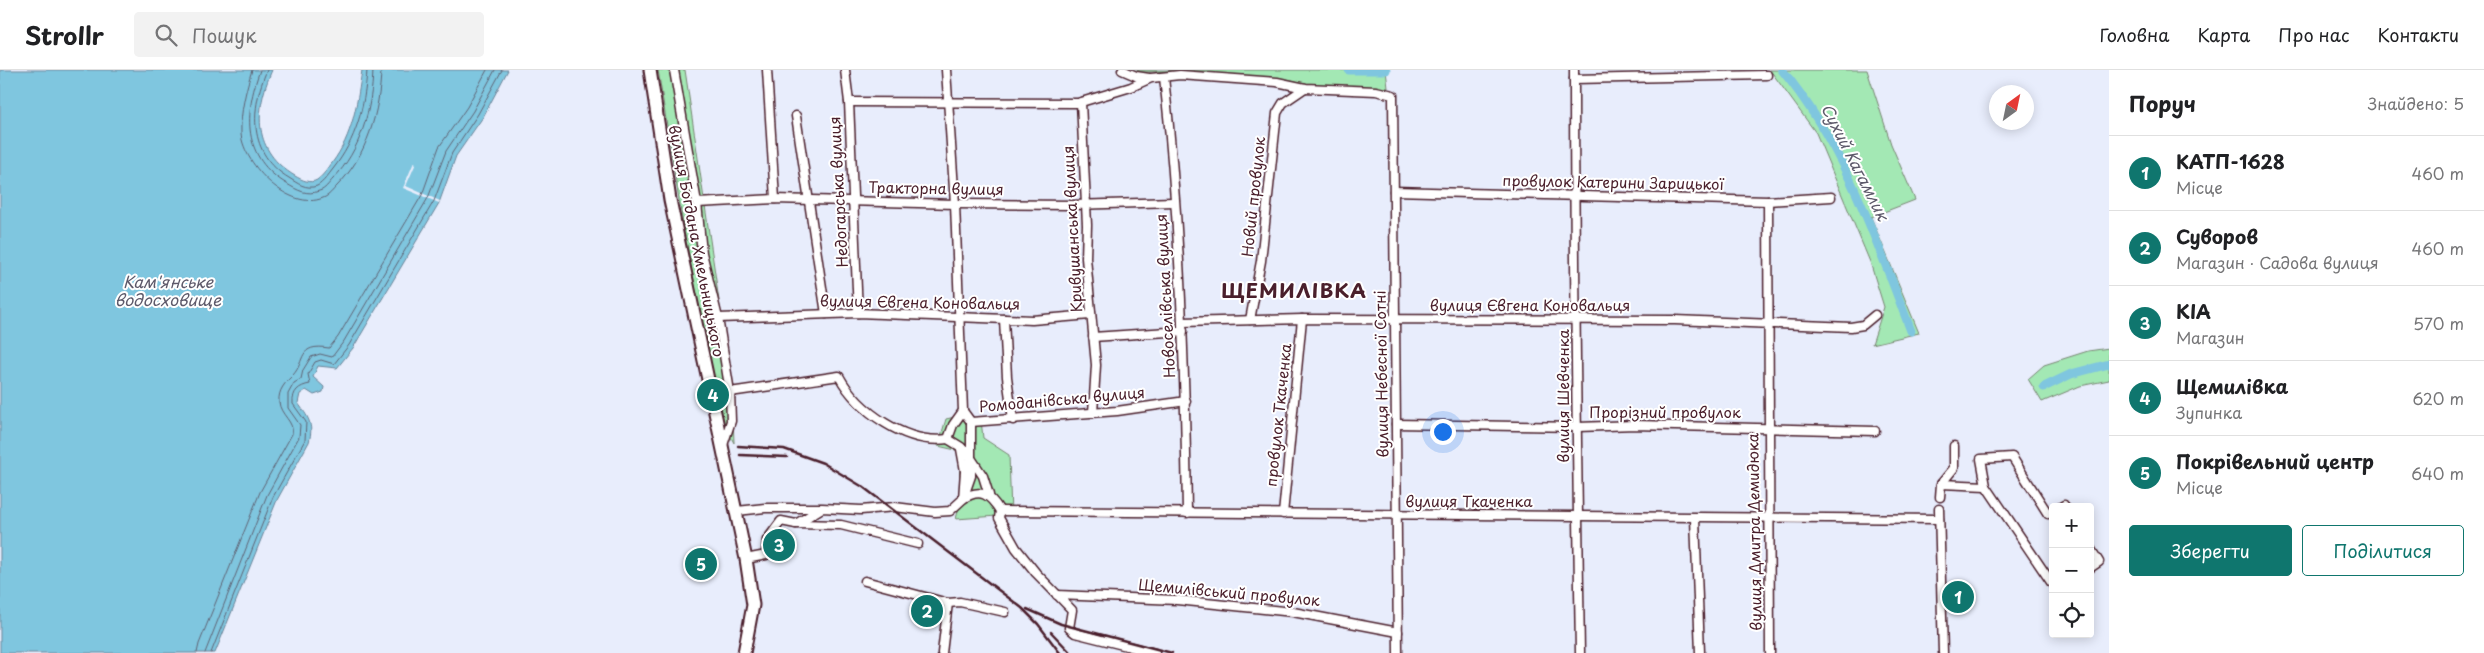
<!DOCTYPE html>
<html lang="uk">
<head>
<meta charset="utf-8">
<style>
	body { margin:0; font-family:"Playpen Sans",sans-serif; background:#f2f2f2; color:#202124 }
	.controls { position:absolute; right:15px; bottom:15px; display:grid; overflow:hidden; border-radius:5px; box-shadow:0 2px 12px #0003 }
	.controls button { width:45px; height:45px; display:grid; place-items:center; padding:0; border:0; border-bottom:1px solid #e0e0e0; background:#fff; color:#202124; font:25px sans-serif }
	.compass { position:absolute; left:1989px; top:15px; width:45px; height:45px; border-radius:50%; background:#fff; box-shadow:0 2px 12px #0003; rotate:33deg }
	.you { position:absolute; left:1442px; top:361px; width:18px; height:18px; margin:-12px; border:4px solid #fff; border-radius:50%; background:#1a73e8; box-shadow:0 0 0 8px #1a73e833 }
	.badge { display:grid; place-items:center; width:32px; height:32px; border-radius:50%; background:#0f766e; color:#fff; font-size:16px; font-weight:700 }
	.pin { position:absolute; translate:-50% -50%; border:2px solid #fff; box-shadow:0 1px 5px #0006 }
	.list { margin:0; padding:0; list-style:none }
	h2 { display:flex; justify-content:space-between; align-items:center; height:65px; margin:0; padding:0 20px; font-size:21px }
	h2 small { font-size:16px; font-weight:400; color:#757577 }
	.list li { display:grid; grid-template-columns:32px 1fr auto; gap:15px; align-items:center; box-sizing:border-box; height:75px; padding:0 20px; border-top:1px solid #e0e0e0 }
	.list b { display:block; font-size:19px; white-space:nowrap }
	.list p { margin:0; font-size:16px; white-space:nowrap; color:#757577 }
	.list em { font-size:16px; font-style:normal; color:#757577 }
	.actions { display:flex; gap:10px; padding:15px 20px }
	.actions a { flex:1; padding:11px 0; border:1px solid #0f766e; border-radius:5px; text-align:center; font-size:18px; color:#0f766e }
	.actions .main { background:#0f766e; color:#fff }
	.icon { flex:none; width:28px; height:28px; fill:none; stroke:currentColor; stroke-width:2; stroke-linecap:round; stroke-linejoin:round }
	.map { position:relative; flex:none; width:2109px; height:583px; overflow:hidden }
	header { display:flex; align-items:center; gap:30px; box-sizing:border-box; height:70px; padding:0 25px; background:#fff; border-bottom:1px solid #e0e0e0 }
	header strong { font-size:24px }
	nav { display:flex; gap:28px; margin-inline-start:auto; font-size:18px }
	.search { width:350px; height:45px; background:#f2f2f2; display:flex; align-items:center; gap:12px; box-sizing:border-box; padding:0 18px; border-radius:5px; color:#757577; font-size:19px }
	main { display:flex }
	aside { flex:1; background:#fff }
	.map>svg:first-child { display:block }
</style>
</head>
<body>
<header>
<strong>Strollr</strong>
<div class="search"><svg class="icon" aria-label="search" viewBox="0 0 24 24"><circle cx="10" cy="10" r="6"/><path d="M15 15l6 6"/></svg>Пошук</div>
<nav><a>Головна</a><a>Карта</a><a>Про нас</a><a>Контакти</a></nav>
</header>
<main>
<div class="map">
<svg width="2109" height="583" viewBox="0 0 2109 583">
	<rect width="100%" height="100%" fill="#e8edfc"/>
	<filter id="ink" filterUnits="userSpaceOnUse"><feTurbulence type="fractalNoise" baseFrequency=".02" numOctaves="2"/><feDisplacementMap in="SourceGraphic" scale="10" xChannelSelector="R" yChannelSelector="G"/><feConvolveMatrix kernelMatrix="1 2 1 2 8 2 1 2 1" color-interpolation-filters="sRGB"/></filter>
	<g filter="url(#ink)">
		<g fill="#a3e8b4" stroke="#768470">
			<polygon points="658,0 685,0 732,319 734,373 722,350 684,161"/>
			<polygon points="1132,0 1386,0 1388,18 1312,15 1287,9 1230,4 1177,1 1143,2"/>
			<polygon points="1770,0 1867,0 1891,74 1915,130 1871,147 1919,263 1872,274 1884,237 1870,192 1816,63"/>
			<polygon points="2109,278 2109,310 2080,316 2042,332 2028,309 2044,295 2088,281"/>
			<polygon points="955,347 981,350 983,368 1009,385 1011,445 956,449 959,437 960,381 938,376 946,349"/>
		</g>
		<path fill="#7fc6df" stroke="#6a8397" d="M 0,0 L 272,0 C 254,42 253,81 295,106 C 302,110 310,114 317,110 C 323,106 328,98 332,93 C 353,65 357,34 362,0 L 508,0 L 483,47 L 456,86 L 439,133 L 353,278 L 337,298 L 318,296 L 313,307 L 324,317 L 323,322 L 314,325 L 306,320 L 300,324 L 298,333 C 308,347 314,354 309,372 L 277,430 L 215,583 L 0,583 Z"/>
		<polygon fill="#e8edfc" points="414,92 416,93 406,116 440,131 439,133 403,118"/>
		<g fill="none" stroke-linecap="round" stroke-linejoin="round">
			<g stroke="#5f6273" stroke-width="1">
				<path d="M 252,0 C 246,19 240,43 241,64 C 244,95 290,142 323,128 C 329,126 333,120 337,116 C 367,86 380,41 381,0"/>
				<path d="M 260,0 C 244,44 242,88 287,114 C 297,120 307,126 319,121 C 325,120 329,113 333,109 C 361,80 372,39 373,0"/>
				<path d="M 267,0 C 250,39 248,84 289,108 C 297,113 306,120 317,116 C 323,113 329,104 333,99 C 356,70 365,37 367,0"/>
				<path d="M 197,583 L 199,574 L 260,422 L 292,364 C 295,352 280,345 279,332 C 278,320 285,313 293,305 C 306,291 297,273 329,278 L 338,267 L 422,125 L 439,77 L 467,37 L 487,0"/>
				<polyline points="205,583 267,425 299,367 300,355 288,338 288,324 294,313 301,309 303,300 311,287 320,284 332,287 344,271 428,128 446,81 473,41 495,0"/>
				<path d="M 211,583 L 273,427 L 305,370 L 306,352 L 293,334 C 292,321 299,316 310,314 L 308,304 L 315,292 L 321,290 L 334,294 L 349,275 L 434,131 L 452,83 L 478,44 L 502,0"/>
			</g>
			<g stroke="#7fc6df" stroke-width="9">
				<polyline points="1349,0 1386,0"/>
				<path d="M 1782,0 C 1845,76 1876,170 1911,261"/>
				<polyline points="2044,317 2071,304 2109,294"/>
			</g>
			<defs>
				<g id="street">
					<polyline points="674,0 697,133 702,183 718,248 730,322 731,351 723,375"/>
					<polyline points="767,0 775,129"/>
					<polyline points="845,0 849,32 858,243"/>
					<path d="M 946,0 L 955,134 L 963,341 L 953,355 L 948,369 L 961,377 L 971,388 L 971,406 L 963,429 C 981,417 990,425 1000,441"/>
					<polyline points="1122,0 1136,6 1149,8"/>
					<path d="M 1574,0 C 1574,194 1577,389 1580,583"/>
					<path d="M 1164,7 C 1180,152 1185,298 1187,443"/>
					<polyline points="1574,9 1767,5"/>
					<polyline points="849,32 1078,33 1131,17 1151,8 1180,5 1277,12 1305,18 1376,21 1393,25 1398,583"/>
					<polyline points="1081,32 1087,155 1086,188 1096,295 1093,343"/>
					<polyline points="796,46 826,244"/>
					<polyline points="1394,121 1768,131 1831,127"/>
					<polyline points="1768,131 1770,583"/>
					<polyline points="697,133 775,129 955,134 1073,135 1174,132"/>
					<polyline points="718,248 858,243 1032,250 1090,245"/>
					<polyline points="1004,249 1007,307 1013,350"/>
					<polyline points="1250,250 1261,191 1277,43 1283,33 1305,18"/>
					<polyline points="1182,252 1302,249 1675,250 1851,257 1863,255 1875,245"/>
					<polyline points="1093,267 1183,261"/>
					<path d="M 730,322 L 839,306 C 858,341 906,375 948,369"/>
					<polyline points="963,341 971,352 971,388 983,406 989,425"/>
					<polyline points="971,352 1117,341 1186,331"/>
					<polyline points="1396,354 1578,357 1635,355 1875,361"/>
					<polyline points="1941,414 1986,416"/>
					<polyline points="1940,427 1941,414 1954,398 1954,376"/>
					<polyline points="2061,437 2064,435 2065,437"/>
					<polyline points="1939,439 1943,583"/>
					<polyline points="737,441 765,438 820,438"/>
					<polyline points="1000,441 1939,449"/>
					<polyline points="1000,441 999,448 1016,478 1036,503 1072,540 1069,558 1075,563 1155,583"/>
					<polyline points="2053,441 2048,444 2012,387 1981,389 1986,416 2053,515"/>
					<polyline points="1283,444 1302,249"/>
					<polyline points="1695,448 1700,583"/>
					<polyline points="796,454 841,455 918,474"/>
					<polyline points="2090,478 2099,492 2090,498"/>
					<polyline points="746,489 766,485 767,470 781,451 796,454 822,438 861,440 895,437 935,442 950,441 963,429 965,401 961,379"/>
					<polyline points="865,511 948,533 960,532 1005,542"/>
					<polyline points="1057,525 1177,530 1293,542 1398,562"/>
					<polyline points="942,583 948,533"/>
				</g>
				<polyline id="secondary" points="650,0 670,130 746,489 753,535 744,583"/>
			</defs>
			<use href="#street" stroke="#4a1f2b" stroke-width="11"/>
			<use href="#secondary" stroke="#4a1f2b" stroke-width="15"/>
			<use href="#street" stroke="#fff" stroke-width="8"/>
			<use href="#secondary" stroke="#fff" stroke-width="11"/>
			<g stroke="#4a1f2b" stroke-width="2.5">
				<polyline points="738,376 784,379 823,393 863,417 1022,538 1038,554 1060,583"/>
				<polyline points="740,385 787,387"/>
				<polyline points="1027,539 1061,554 1172,583"/>
				<polyline points="1051,562 1071,583"/>
			</g>
		</g>
	</g>
	<g text-anchor="middle" stroke-width="4" stroke-linejoin="round" paint-order="stroke">
		<g font-size="15" fill="#4a1f2b" stroke="#fff">
			<text transform="translate(1613 113) rotate(1)" y="5">провулок Катерини Зарицької</text>
			<text transform="translate(936 119) rotate(1)" y="5">Тракторна вулиця</text>
			<text transform="translate(839 122) rotate(-93)" y="5">Недогарська вулиця</text>
			<text transform="translate(1254 127) rotate(-84)" y="5">Новий провулок</text>
			<text transform="translate(1073 159) rotate(-93)" y="5">Кривушанська вулиця</text>
			<text transform="translate(696 171) rotate(79)" y="5">вулиця Богдана Хмельницького</text>
			<text transform="translate(1166 226) rotate(-93)" y="5">Новоселівська вулиця</text>
			<text transform="translate(920 233) rotate(1)" y="5">вулиця Євгена Коновальця</text>
			<text x="1530" y="241">вулиця Євгена Коновальця</text>
			<text transform="translate(1382 304) rotate(-91)" y="5">вулиця Небесної Сотні</text>
			<text transform="translate(1564 326) rotate(-90)" y="5">вулиця Шевченка</text>
			<text transform="translate(1062 330) rotate(-5)" y="5">Ромоданівська вулиця</text>
			<text x="1665" y="348">Прорізний провулок</text>
			<text transform="translate(1279 345) rotate(-84)" y="5">провулок Ткаченка</text>
			<text x="1469" y="437">вулиця Ткаченка</text>
			<text transform="translate(1755 462) rotate(-91)" y="5">вулиця Дмитра Демидюка</text>
			<text transform="translate(1229 523) rotate(5)" y="5">Щемилівський провулок</text>
		</g>
		<g font-size="16" font-style="italic" fill="#5d596a" stroke="#fff">
			<text transform="translate(1855 92) rotate(63)" y="6">Сухий Кагамлик</text>
			<text x="168" y="218">Кам'янське<tspan x="168" dy="18">водосховище</tspan></text>
		</g>
		<g font-size="20" font-weight="bold" letter-spacing="1" fill="#4a1f2b" stroke="#fff">
			<text x="1294" y="228">ЩЕМИЛІВКА</text>
		</g>
	</g>
</svg>
<div class="controls">
<button>+</button>
<button>−</button>
<button><svg class="icon" aria-label="locate" viewBox="0 0 24 24"><circle cx="12" cy="12" r="6"/><path d="M12 2v4M12 18v4M2 12h4M18 12h4"/></svg></button>
</div>
<svg class="compass" viewBox="-18 -18 36 36"><path d="M0-13l5 13h-10z" fill="#e53935"/><path d="M0 13l5-13h-10z" fill="#757577"/></svg>
<div class="you"></div>
<div class="pin badge" style="left:1958px;top:527px">1</div>
<div class="pin badge" style="left:927px;top:541px">2</div>
<div class="pin badge" style="left:779px;top:475px">3</div>
<div class="pin badge" style="left:713px;top:325px">4</div>
<div class="pin badge" style="left:701px;top:494px">5</div>
</div>
<aside>
<h2>Поруч<small>Знайдено: 5</small></h2>
<ul class="list">
<li><span class="badge">1</span><div><b>КАТП-1628</b><p>Місце</p></div><em>460 m</em></li>
<li><span class="badge">2</span><div><b>Суворов</b><p>Магазин · Садова вулиця</p></div><em>460 m</em></li>
<li><span class="badge">3</span><div><b>KIA</b><p>Магазин</p></div><em>570 m</em></li>
<li><span class="badge">4</span><div><b>Щемилівка</b><p>Зупинка</p></div><em>620 m</em></li>
<li><span class="badge">5</span><div><b>Покрівельний центр</b><p>Місце</p></div><em>640 m</em></li>
</ul>
<div class="actions"><a class="main">Зберегти</a><a>Поділитися</a></div>
</aside>
</main>
</body>
</html>
